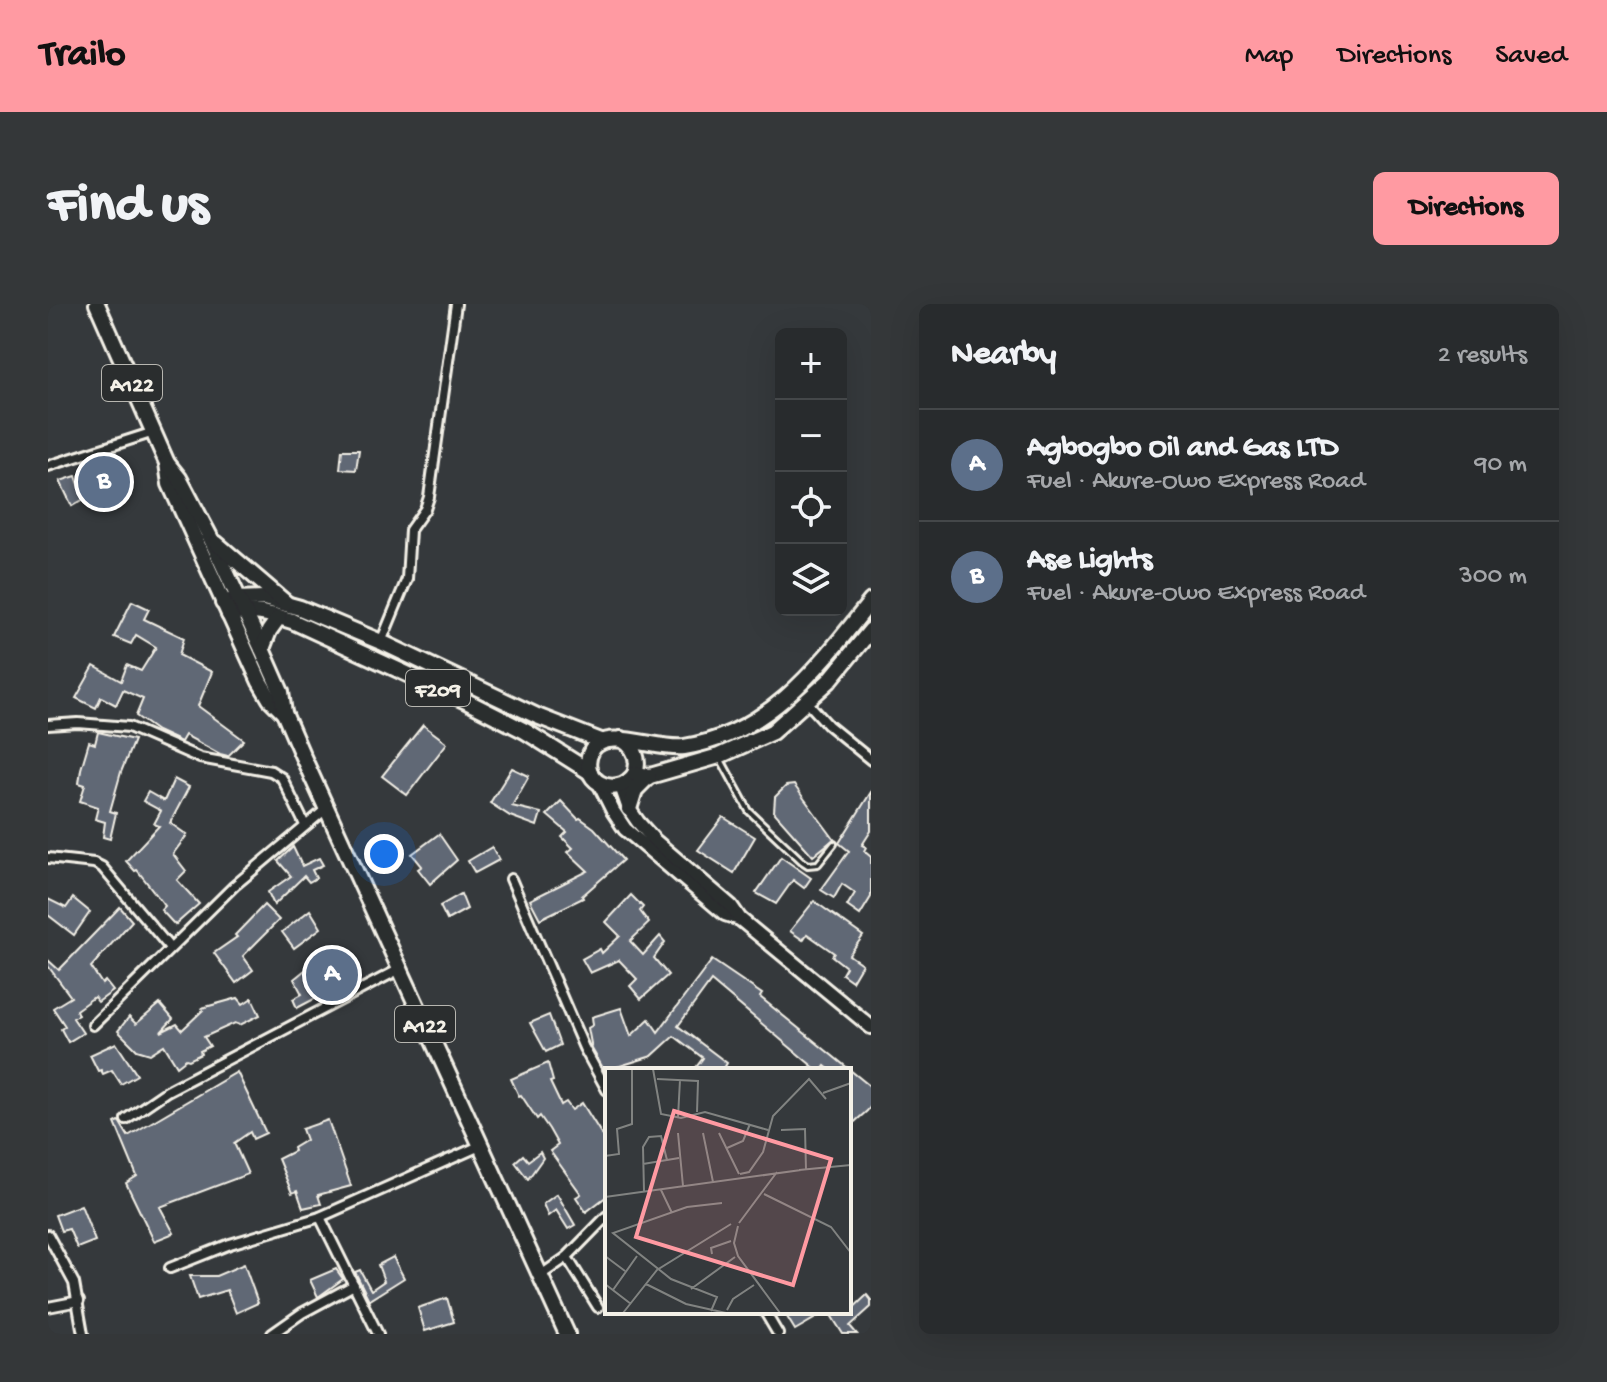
<!DOCTYPE html>
<html lang="en">
<head>
<meta charset="utf-8">
<style>
	body { margin:0; font-family:"Gochi Hand",sans-serif; background:#343739; color:#f1f3f6 }
	.controls { position:absolute; right:24px; top:24px; display:grid; overflow:hidden; border-radius:12px; box-shadow:0 8px 32px #0002 }
	.controls button { width:72px; height:72px; display:grid; place-items:center; padding:0; border:0; border-bottom:2px solid #444749; background:#282b2d; color:#f1f3f6; font:40px sans-serif }
	.you { position:absolute; left:336px; top:550px; width:28px; height:28px; margin:-20px; border:6px solid #fff; border-radius:50%; background:#1a73e8; box-shadow:0 0 0 12px #1a73e833 }
	.badge { display:grid; place-items:center; width:52px; height:52px; border-radius:50%; background:#ff9aa2; color:#fff; font-size:26px; font-weight:700 }
	.pin { position:absolute; translate:-50% -50%; border:4px solid #fff; box-shadow:0 2px 8px #0006 }
	.list { margin:0; padding:0; list-style:none }
	h2 { display:flex; justify-content:space-between; align-items:center; height:104px; margin:0; padding:0 32px; font-size:34px }
	h2 small { font-size:26px; font-weight:400; color:#a5a7aa }
	.list li { display:grid; grid-template-columns:52px 1fr auto; gap:24px; align-items:center; box-sizing:border-box; height:112px; padding:0 32px; border-top:2px solid #444749 }
	.list b { display:block; font-size:30px; white-space:nowrap }
	.list p { margin:0; font-size:26px; white-space:nowrap; color:#a5a7aa }
	.list em { font-size:26px; font-style:normal; color:#a5a7aa }
	.icon { flex:none; width:44px; height:44px; fill:none; stroke:currentColor; stroke-width:2; stroke-linecap:round; stroke-linejoin:round }
	.map { position:relative; flex:none; width:823px; height:1030px; overflow:hidden; border-radius:12px }
	header { display:flex; align-items:center; gap:48px; box-sizing:border-box; height:112px; padding:0 40px; background:#ff9aa2; color:#111 }
	header strong { font-size:38px }
	nav { display:flex; gap:44px; margin-inline-start:auto; font-size:28px }
	.intro { display:flex; align-items:center; justify-content:space-between; box-sizing:border-box; height:192px; padding:0 48px }
	h1 { margin:0; font-size:56px }
	.button { padding:20px 36px; border-radius:12px; background:#ff9aa2; color:#111; font-size:28px; font-weight:700 }
	main { display:flex; gap:48px; padding:0 48px }
	aside { flex:1; background:#282b2d; border-radius:12px; box-shadow:0 8px 32px #0002 }
	.map>svg:first-child { display:block }
</style>
</head>
<body>
<header>
<strong>Trailo</strong>
<nav><a>Map</a><a>Directions</a><a>Saved</a></nav>
</header>
<div class="intro"><h1>Find us</h1><a class="button">Directions</a></div>
<main>
<div class="map">
<svg width="823" height="1030" viewBox="0 0 823 1030">
	<rect width="100%" height="100%" fill="#35393c"/>
	<filter id="ink" filterUnits="userSpaceOnUse"><feTurbulence type="fractalNoise" baseFrequency=".0125" numOctaves="2"/><feDisplacementMap in="SourceGraphic" scale="16" xChannelSelector="R" yChannelSelector="G"/><feConvolveMatrix kernelMatrix="1 2 1 2 8 2 1 2 1" color-interpolation-filters="sRGB"/></filter>
	<g filter="url(#ink)">
		<g fill="#616775" stroke="#f4f1e8" stroke-width="2">
			<polygon points="294,146 311,146 308,166 292,165"/>
			<polygon points="28,172 36,195 24,202 12,177"/>
			<polygon points="84,297 101,305 96,315 136,334 131,351 164,368 150,402 196,436 180,452 172,450 137,431 133,438 109,427 88,412 95,395 75,386 68,401 53,393 48,404 28,394 46,362 73,377 79,361 93,367 108,343 88,331 83,340 66,333"/>
			<polygon points="375,421 399,439 359,491 334,472"/>
			<polygon points="50,428 86,436 73,468 62,507 68,509 62,535 55,533 57,518 47,515 50,503 32,497 37,481 31,479 33,465 41,438 47,440"/>
			<polygon points="464,464 481,472 464,502 493,509 489,522 462,512 442,499"/>
			<polygon points="126,475 141,483 122,519 139,531 125,550 138,567 129,576 151,600 127,621 113,606 117,602 89,566 87,567 78,557 111,522 106,520 113,507 95,497 100,488 116,497"/>
			<polygon points="746,481 786,535 765,552 726,508 727,493 738,482"/>
			<polygon points="823,488 823,527 814,541 818,543 816,547 823,553 823,593 812,611 799,602 807,589 794,580 786,594 773,586 801,547 791,539"/>
			<polygon points="513,497 530,515 532,514 546,524 575,556 534,592 535,594 492,615 482,596 540,567 520,548 525,544 514,533 519,528 499,511"/>
			<polygon points="675,513 707,533 686,569 650,546"/>
			<polygon points="391,530 409,556 382,580 370,565 374,562 364,550"/>
			<polygon points="245,543 254,562 271,554 275,561 264,566 268,574 261,578 256,572 226,601 220,588 243,572 230,557"/>
			<polygon points="444,543 451,556 427,569 420,557"/>
			<polygon points="733,553 763,574 756,584 745,576 728,600 708,589"/>
			<polygon points="413,590 419,605 399,616 392,602"/>
			<polygon points="583,591 595,603 592,607 601,619 582,637 595,651 612,632 617,638 606,654 620,671 593,695 582,682 589,675 571,656 542,669 534,655 552,645 554,649 572,632 558,618"/>
			<polygon points="25,594 42,608 26,631 0,611 0,595 18,604"/>
			<polygon points="766,597 815,632 801,651 814,660 804,677 794,670 798,663 784,652 786,649 759,630 755,636 742,627"/>
			<polygon points="216,601 231,616 195,652 205,666 188,679 166,649 189,633 187,631"/>
			<polygon points="72,603 84,617 43,663 54,680 57,677 65,687 50,698 46,693 28,706 30,711 25,714 35,729 20,738 13,725 17,722 5,704 23,693 0,662 0,656 11,666"/>
			<polygon points="262,606 273,624 246,644 234,628"/>
			<polygon points="664,656 714,690 712,693 823,783 823,802 819,807 801,823 801,766 782,766 777,762 774,766 769,766 663,677 630,722 679,759 675,766 646,766 655,754 626,732 604,752 559,766 559,771 544,745 540,724 545,721 544,713 573,704 583,732 601,715 610,728"/>
			<polygon points="257,666 270,693 249,704 245,695 254,690 246,675"/>
			<polygon points="190,694 195,700 204,694 212,711 192,721 187,719 156,733 162,742 152,747 153,750 141,756 138,755 129,762 116,741 102,750 89,746 70,727 81,713 88,720 112,700 125,715 113,728 129,720 134,726 155,706 154,704"/>
			<polygon points="501,711 512,741 498,748 482,719"/>
			<polygon points="68,739 89,771 73,780 64,766 55,770 53,766 50,767 42,751"/>
			<polygon points="500,759 505,777 502,778 513,801 518,798 524,806 534,799 559,839 559,892 538,908 528,893 533,890 502,847 510,841 501,825 492,812 489,815 473,791 471,792 463,775"/>
			<polygon points="189,768 218,829 205,835 202,828 186,839 200,870 112,903 126,929 106,937 78,879 89,872 67,819 71,817 80,832"/>
			<polygon points="280,816 303,882 270,891 273,900 255,904 249,887 244,889 230,855 246,847 245,844 258,836 254,825"/>
			<polygon points="492,848 495,854 480,875 467,858 475,851 480,857"/>
			<polygon points="509,890 527,921 520,925 508,906 500,912 495,900"/>
			<polygon points="33,901 47,937 29,944 21,925 13,927 7,911"/>
			<polygon points="345,953 356,974 321,996 307,968 312,966 323,986 336,977 330,961"/>
			<polygon points="196,960 210,999 188,1009 179,986 150,995 142,972 168,972"/>
			<polygon points="288,965 295,975 270,993 262,976"/>
			<polygon points="819,991 823,996 823,1003 802,1022 809,1030 795,1030 781,1008 801,1008"/>
			<polygon points="399,994 406,1018 377,1027 370,1004"/>
			<polygon points="736,1008 778,1008 747,1026"/>
		</g>
		<g fill="none" stroke-linecap="round" stroke-linejoin="round">
			<defs>
				<polyline id="service" points="672,454 701,507 754,557 760,561 770,560 786,540"/>
				<g id="minor">
					<polyline points="0,162 106,128"/>
					<polyline points="333,338 359,275 362,226 377,205 381,193 408,0"/>
					<polyline points="760,399 780,421 823,456"/>
					<polyline points="0,421 30,419 81,423 152,454 223,467 234,474 257,521"/>
					<polyline points="0,554 46,559 54,563 122,644"/>
					<polyline points="463,575 536,744 559,786"/>
					<polyline points="45,721 186,582 278,505"/>
					<polyline points="78,815 119,787 352,665"/>
					<polyline points="272,913 330,1030"/>
					<polyline points="0,931 26,979 35,1030"/>
					<polyline points="519,953 550,1003"/>
					<polyline points="122,964 182,940 272,913 434,841"/>
					<polyline points="493,971 519,953 559,912"/>
					<polyline points="0,1003 31,997"/>
					<polyline points="717,1008 730,1030"/>
					<polyline points="224,1030 254,1009 306,981"/>
				</g>
				<g id="secondary">
					<polyline points="551,479 565,507 577,525 677,610 692,615"/>
					<polyline points="573,482 581,505 590,518 606,536 683,602 692,615 823,723"/>
				</g>
				<g id="primary">
					<polyline points="175,299 189,295 216,294 252,304 333,338 489,412 553,437"/>
					<path d="M 181,311 C 203,304 222,310 244,317 L 420,398 L 477,427 L 542,468"/>
					<path d="M 573,435 C 587,443 592,455 587,470 C 567,498 528,475 544,446 C 558,422 611,447 636,443 C 723,429 772,361 823,297"/>
					<polyline points="587,470 602,472 671,452 724,428 781,377 823,326"/>
					<polyline points="581,505 587,486 601,472"/>
				</g>
				<g id="trunk">
					<polyline points="49,0 119,159 122,180 212,378 222,395 236,409"/>
					<polyline points="119,159 131,174 162,233 214,345 233,388 236,409 255,453 519,1030"/>
					<polyline points="168,239 238,299"/>
					<polyline points="214,345 221,327 231,313"/>
				</g>
			</defs>
			<use href="#service" stroke="#f4f1e8" stroke-width="10"/>
			<use href="#minor" stroke="#f4f1e8" stroke-width="14"/>
			<use href="#secondary" stroke="#f4f1e8" stroke-width="18"/>
			<use href="#primary" stroke="#f4f1e8" stroke-width="20"/>
			<use href="#trunk" stroke="#f4f1e8" stroke-width="20"/>
			<use href="#service" stroke="#2a2d2e" stroke-width="4"/>
			<use href="#minor" stroke="#2a2d2e" stroke-width="8"/>
			<use href="#secondary" stroke="#2a2d2e" stroke-width="12"/>
			<use href="#primary" stroke="#2a2d2e" stroke-width="14"/>
			<use href="#trunk" stroke="#2a2d2e" stroke-width="14"/>
		</g>
	</g>
	<g text-anchor="middle" stroke-width="6" stroke-linejoin="round" paint-order="stroke">
		<g fill="#2a2d2e" stroke="#b7b6b0" stroke-width="2">
			<rect x="54" y="61" width="60" height="36" rx="6"/>
			<rect x="358" y="366" width="64" height="36" rx="6"/>
			<rect x="347" y="702" width="60" height="36" rx="6"/>
		</g>
		<g font-size="22" font-weight="bold" fill="#f4f1e8">
			<text x="84" y="87">A122</text>
			<text x="390" y="392">F209</text>
			<text x="377" y="728">A122</text>
		</g>
	</g>
	<g transform="translate(557 764)">
		<rect width="246" height="246" fill="#35393c"/>
		<path fill="none" stroke="#818381" stroke-width="2" d="M 48,1 L 56,46 L 76,50 L 100,44 L 163,62M 52,11 L 93,13 L 92,44M 218,25 L 246,15M 73,49 L 75,12M 176,62 L 200,61 L 201,102M 73,65 L 78,118M 98,65 L 108,114M 114,65 L 134,106M 122,80 L 138,73 L 145,56M 0,88 L 14,86 L 12,61 L 27,56 L 27,1M 38,96 L 74,90M 194,102 L 246,97M 135,106 L 144,104 L 158,84 L 168,48 L 204,11 L 221,31M 56,122 L 67,145M 39,123 L 38,79 L 44,69 L 56,68 L 62,92M 159,126 L 226,159 L 246,185M 0,129 L 196,102M 134,155 L 172,104M 133,158 L 129,175 L 133,188 L 175,245M 107,186 L 106,180 L 126,173M 0,188 L 20,203M 0,216 L 26,236M 41,216 L 81,236 L 121,245M 86,221 L 130,189M 8,222 L 32,188M 122,242 L 128,231 L 149,217M 106,243 L 112,229 L 66,211 L 8,165 L 82,139 L 117,135M 18,245 L 52,202 L 126,156"/>
		<path fill="#ff9aa2" fill-opacity="0.15" stroke="#ff9aa2" stroke-width="4" d="M 69,43 L 226,91 L 188,217 L 31,169 Z"/>
		<rect width="246" height="246" fill="none" stroke="#f4f1e8" stroke-width="4"/>
	</g>
</svg>
<div class="controls">
<button>+</button>
<button>−</button>
<button><svg class="icon" aria-label="locate" viewBox="0 0 24 24"><circle cx="12" cy="12" r="6"/><path d="M12 2v4M12 18v4M2 12h4M18 12h4"/></svg></button>
<button><svg class="icon" aria-label="layers" viewBox="0 0 24 24"><path d="M12 4l9 5-9 5-9-5zM3 14l9 5 9-5"/></svg></button>
</div>
<div class="you"></div>
<div class="pin badge" style="left:284px;top:671px;background:#5c6f8a">A</div>
<div class="pin badge" style="left:56px;top:178px;background:#5c6f8a">B</div>
</div>
<aside>
<h2>Nearby<small>2 results</small></h2>
<ul class="list">
<li><span class="badge" style="background:#5c6f8a">A</span><div><b>Agbogbo Oil and Gas LTD</b><p>Fuel · Akure-Owo Express Road</p></div><em>90 m</em></li>
<li><span class="badge" style="background:#5c6f8a">B</span><div><b>Ase Lights</b><p>Fuel · Akure-Owo Express Road</p></div><em>300 m</em></li>
</ul>
</aside>
</main>
</body>
</html>
